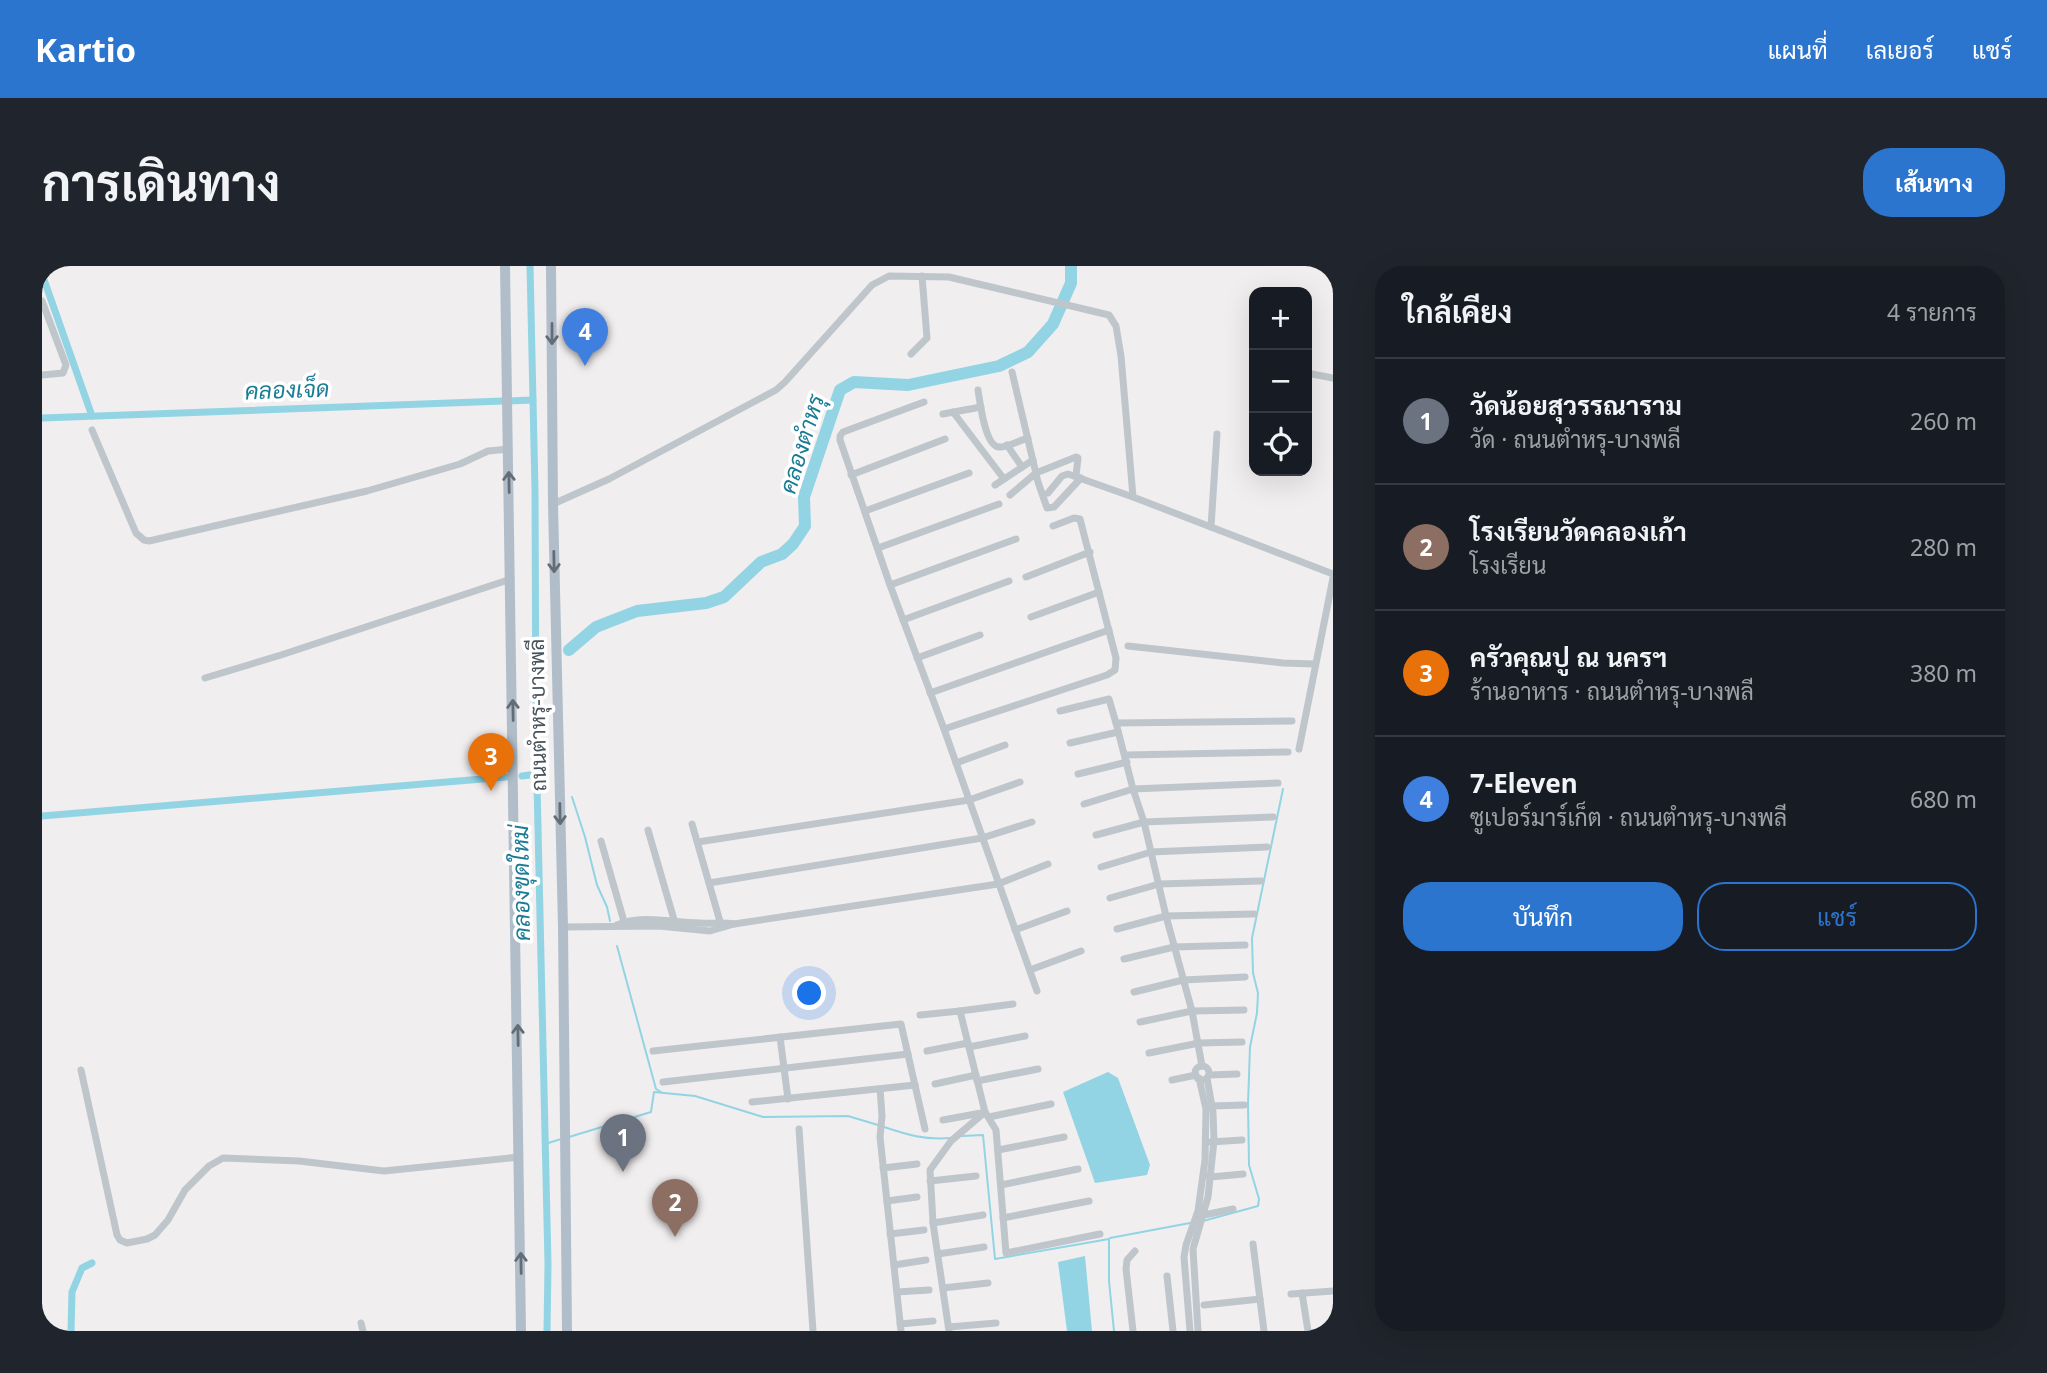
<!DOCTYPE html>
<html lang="th">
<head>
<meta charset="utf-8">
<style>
	body { margin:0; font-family:"Noto Sans",Sarabun,sans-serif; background:#20242c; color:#f1f3f6 }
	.controls { position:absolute; right:21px; top:21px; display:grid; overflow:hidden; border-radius:14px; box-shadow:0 7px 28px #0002 }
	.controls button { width:63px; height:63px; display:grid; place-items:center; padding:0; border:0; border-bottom:2px solid #363941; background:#171b24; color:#f1f3f6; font:35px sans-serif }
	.you { position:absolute; left:768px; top:728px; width:24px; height:24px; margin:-18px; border:5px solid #fff; border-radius:50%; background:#1a73e8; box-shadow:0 0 0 10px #1a73e833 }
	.badge { display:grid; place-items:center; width:46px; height:46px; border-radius:50%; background:#2b75ce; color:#fff; font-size:23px; font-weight:700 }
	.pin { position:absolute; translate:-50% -58px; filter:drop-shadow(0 2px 4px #0008) }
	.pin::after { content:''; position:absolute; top:37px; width:24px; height:21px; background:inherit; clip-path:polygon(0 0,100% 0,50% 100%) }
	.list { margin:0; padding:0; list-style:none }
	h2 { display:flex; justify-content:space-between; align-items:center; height:91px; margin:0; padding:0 28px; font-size:30px }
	h2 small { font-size:23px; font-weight:400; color:#9ea1a6 }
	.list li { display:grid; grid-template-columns:46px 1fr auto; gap:21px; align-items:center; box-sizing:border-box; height:126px; padding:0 28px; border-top:2px solid #363941 }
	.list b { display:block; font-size:26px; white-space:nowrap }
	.list p { margin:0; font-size:23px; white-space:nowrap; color:#9ea1a6 }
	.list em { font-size:23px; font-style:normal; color:#9ea1a6 }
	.actions { display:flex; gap:14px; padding:21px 28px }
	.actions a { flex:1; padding:16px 0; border:2px solid #2b75ce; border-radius:28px; text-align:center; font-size:24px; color:#2b75ce }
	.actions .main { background:#2b75ce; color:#fff }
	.icon { flex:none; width:38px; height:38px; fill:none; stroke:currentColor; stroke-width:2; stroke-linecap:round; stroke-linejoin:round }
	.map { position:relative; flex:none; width:1291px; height:1065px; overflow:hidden; border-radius:28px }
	header { display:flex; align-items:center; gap:42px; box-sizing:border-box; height:98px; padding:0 35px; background:#2b75ce; color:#fff }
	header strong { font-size:33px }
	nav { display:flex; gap:38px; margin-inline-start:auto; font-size:24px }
	.intro { display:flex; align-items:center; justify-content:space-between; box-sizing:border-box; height:168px; padding:0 42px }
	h1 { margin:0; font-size:49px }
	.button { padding:18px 32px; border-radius:28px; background:#2b75ce; color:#fff; font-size:24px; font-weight:700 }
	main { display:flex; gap:42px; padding:0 42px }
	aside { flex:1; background:#171b24; border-radius:28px; box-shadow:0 7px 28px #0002 }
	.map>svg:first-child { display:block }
</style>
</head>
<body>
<header>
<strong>Kartio</strong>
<nav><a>แผนที่</a><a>เลเยอร์</a><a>แชร์</a></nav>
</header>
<div class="intro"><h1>การเดินทาง</h1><a class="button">เส้นทาง</a></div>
<main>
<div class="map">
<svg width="1291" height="1065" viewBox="0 0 1291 1065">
	<rect width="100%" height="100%" fill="#f1eeef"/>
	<g fill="#92d4e3">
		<polygon points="1066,806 1076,812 1108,899 1105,909 1053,917 1021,826"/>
		<polygon points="1043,990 1050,1065 1025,1065 1016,996"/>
	</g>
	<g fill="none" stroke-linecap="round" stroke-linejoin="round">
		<g stroke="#92d4e3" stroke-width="2">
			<polyline points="530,531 543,571 555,619 565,641 568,655"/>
			<polyline points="575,680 614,823 619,826"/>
			<path d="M 842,861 C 866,869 882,874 908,872"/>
			<polyline points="920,870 941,869 953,993 1067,973 1067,1015 1072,1065"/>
			<polyline points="527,871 609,846 612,826 653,830 721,851 806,850 836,859"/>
			<polyline points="503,878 519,873"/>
			<polyline points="1161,955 1216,940 1217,933 1207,899 1206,838 1208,781 1215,747 1216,727 1211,707 1210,672 1241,523"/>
			<polyline points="1068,972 1148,957"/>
		</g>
		<g stroke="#92d4e3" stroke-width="7">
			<polyline points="488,0 493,224 494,475 506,998 505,1065"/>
			<polyline points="0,8 50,150"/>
			<polyline points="0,152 491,134"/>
			<polyline points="480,510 495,508"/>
			<polyline points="0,550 464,511"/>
			<polyline points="29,1065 30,1026 40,1002 50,997"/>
		</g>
		<polyline stroke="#92d4e3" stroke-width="12" points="527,384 554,361 595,345 664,337 682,331 719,296 740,288 751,278 763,260 762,231 798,124 812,116 866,119 957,100 986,86 1011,58 1029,17 1029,0"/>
		<g stroke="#bec6cc" stroke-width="7">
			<polyline points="0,35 24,99 21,107 0,109"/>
			<polyline points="869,88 885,72 880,10"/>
			<polyline points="970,106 996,216 1005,242 1012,241 1039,212"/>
			<polyline points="1265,107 1291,112"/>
			<path d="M 936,124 C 938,136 943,182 958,181 C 967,181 978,174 986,172"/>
			<polyline points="882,136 801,166 798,170 798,174 848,319 902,463 995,725"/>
			<polyline points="911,146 962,213"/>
			<polyline points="901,148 939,141"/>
			<polyline points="50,164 94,267 102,274 107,275 325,225 418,198 446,185 467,183"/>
			<polyline points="965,179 980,201"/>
			<polyline points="809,209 903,173"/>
			<polyline points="953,219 991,194"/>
			<polyline points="1006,227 1020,210 1026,208 1091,231"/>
			<polyline points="968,229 994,207 1034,191 1036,192 1034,210"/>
			<polyline points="511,238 567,213 734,124 743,116 830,19 847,10 907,11 1067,49 1074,60 1079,90 1091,231 1291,308"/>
			<polyline points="823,245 927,207"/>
			<polyline points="1169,261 1175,168"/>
			<polyline points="836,282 957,238"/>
			<polyline points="984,311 1048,286"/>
			<polyline points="848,319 974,273"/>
			<polyline points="989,351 1057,326"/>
			<polyline points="861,354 967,315"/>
			<polyline points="1086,380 1241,397 1273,398"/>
			<polyline points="875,392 938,369"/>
			<polyline points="163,412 239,389 469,313"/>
			<polyline points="888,427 1067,364"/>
			<polyline points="1018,445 1067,433 1074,457"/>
			<polyline points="902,463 1065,409 1073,404 1074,392 1039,257 1038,253 1032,252 1011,260"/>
			<polyline points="1028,477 1076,466"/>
			<polyline points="1257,483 1291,312"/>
			<polyline points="1083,489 1246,486"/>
			<polyline points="914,497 963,479"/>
			<polyline points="1036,508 1085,496"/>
			<polyline points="1042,538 1091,523 1236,517"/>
			<polyline points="650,558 679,659"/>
			<polyline points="606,564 633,657"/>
			<polyline points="1054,569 1102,556 1231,551"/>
			<polyline points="559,575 583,659"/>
			<polyline points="656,576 927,534 978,516"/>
			<polyline points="1059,601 1109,586 1225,581"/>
			<polyline points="667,617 940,572 990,556"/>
			<polyline points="1068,632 1117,618 1219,615"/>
			<path d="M 575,659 C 602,648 630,657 658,657 C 670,658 680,656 692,658"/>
			<polyline points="521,661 617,660 668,665 692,658 956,618 1006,598"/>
			<polyline points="1075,663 1124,650 1212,648"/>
			<polyline points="973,664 1025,645"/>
			<polyline points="1082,693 1132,681 1203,679"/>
			<polyline points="988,704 1039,685"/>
			<polyline points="1092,726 1141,714 1203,711"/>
			<polyline points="971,738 918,745 943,846 954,864 964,987 1058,968"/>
			<polyline points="878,749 918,745"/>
			<polyline points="1098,756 1150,745 1202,744"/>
			<polyline points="738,771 746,833"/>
			<polyline points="927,781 983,770"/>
			<polyline points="611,785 859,758 883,863"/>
			<polyline points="885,785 926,777"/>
			<polyline points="1107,787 1157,777 1200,776"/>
			<polyline points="1160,800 1150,745 1124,650 1102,556 1091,523 1074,457 1250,455"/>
			<circle cx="1160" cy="807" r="7"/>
			<polyline points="39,804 75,969 78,974 85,977 105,973 113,969 126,954 143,924 167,900 181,892 257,895 342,905 477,891"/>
			<polyline points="1167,809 1195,808"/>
			<polyline points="1130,814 1154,809"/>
			<polyline points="935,815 996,803"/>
			<polyline points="621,816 866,788"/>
			<polyline points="893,818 934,809"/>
			<polyline points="838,823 840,850 838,871 859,1065"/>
			<polyline points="710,836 873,819"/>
			<polyline points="1170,840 1202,839"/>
			<polyline points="947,851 1009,838"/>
			<polyline points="901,854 939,847"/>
			<polyline points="757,863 771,1065"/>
			<polyline points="1168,876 1200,874"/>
			<polyline points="956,884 1022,871"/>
			<polyline points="841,902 875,898"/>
			<polyline points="1166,910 1169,911 1201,908"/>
			<polyline points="888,915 934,910"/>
			<polyline points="959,919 1036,903"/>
			<polyline points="845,935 875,931"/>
			<polyline points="1162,949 1191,943"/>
			<polyline points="961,952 1047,935"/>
			<polyline points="891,957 941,949"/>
			<polyline points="848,968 882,964"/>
			<polyline points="1211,978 1222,1065"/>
			<polyline points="896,988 942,981"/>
			<polyline points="852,999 884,994"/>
			<polyline points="1125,1010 1131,1065"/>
			<polyline points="901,1022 946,1017"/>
			<polyline points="855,1026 887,1024"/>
			<polyline points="1260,1027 1266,1065"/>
			<polyline points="1249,1028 1291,1025"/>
			<polyline points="1162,1039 1218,1033"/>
			<polyline points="319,1057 321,1065"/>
			<polyline points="858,1058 891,1055"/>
			<polyline points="907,1061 954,1057"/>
			<polyline points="907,1065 891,957 888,904 909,875 943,846"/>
			<polyline points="1091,1065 1084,1003 1085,994 1093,985"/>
			<polyline points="1148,1065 1142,991 1144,979 1156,945 1163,894 1164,843 1157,812"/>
			<polyline points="1156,1065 1151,983 1166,931 1172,875 1171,846 1165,812"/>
		</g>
		<g stroke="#b1beca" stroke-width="10">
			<polyline points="463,0 479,1065"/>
			<polyline points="509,0 511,238 521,661 525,1065"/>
		</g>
	</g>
	<defs><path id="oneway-shaft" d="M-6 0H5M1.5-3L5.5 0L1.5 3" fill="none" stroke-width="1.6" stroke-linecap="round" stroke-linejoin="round" transform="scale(1.75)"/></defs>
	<g stroke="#626d76">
		<use href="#oneway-shaft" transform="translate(510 68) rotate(90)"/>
		<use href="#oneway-shaft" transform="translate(467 216) rotate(-91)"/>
		<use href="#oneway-shaft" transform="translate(512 296) rotate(89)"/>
		<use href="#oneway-shaft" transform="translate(471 444) rotate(-91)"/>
		<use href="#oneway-shaft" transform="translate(518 548) rotate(89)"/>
		<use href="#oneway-shaft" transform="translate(476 769) rotate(-91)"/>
		<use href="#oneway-shaft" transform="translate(479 997) rotate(-91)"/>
	</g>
	<g text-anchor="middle" stroke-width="7" stroke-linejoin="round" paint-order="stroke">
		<g font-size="21" fill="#48525a" stroke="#fff">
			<text transform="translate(496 449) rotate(-91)" y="7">ถนนตำหรุ-บางพลี</text>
		</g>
		<g font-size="23" font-style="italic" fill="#1a7c94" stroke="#fff">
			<text transform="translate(245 124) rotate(-2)" y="8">คลองเจ็ด</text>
			<text transform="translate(760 178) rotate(-73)" y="8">คลองตำหรุ</text>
			<text transform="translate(479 617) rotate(-91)" y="8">คลองขุดใหม่</text>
		</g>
	</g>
</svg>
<div class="controls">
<button>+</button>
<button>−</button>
<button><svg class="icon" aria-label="locate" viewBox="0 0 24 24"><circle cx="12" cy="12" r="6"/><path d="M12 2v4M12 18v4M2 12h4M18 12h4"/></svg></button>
</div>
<div class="you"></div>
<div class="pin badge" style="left:581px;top:906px;background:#6b7280">1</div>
<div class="pin badge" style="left:633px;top:971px;background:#8d6e63">2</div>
<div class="pin badge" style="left:449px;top:525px;background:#e8710a">3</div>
<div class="pin badge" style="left:543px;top:100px;background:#3f7fe0">4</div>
</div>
<aside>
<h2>ใกล้เคียง<small>4 รายการ</small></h2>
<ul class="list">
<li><span class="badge" style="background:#6b7280">1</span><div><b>วัดน้อยสุวรรณาราม</b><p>วัด · ถนนตำหรุ-บางพลี</p></div><em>260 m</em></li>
<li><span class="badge" style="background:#8d6e63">2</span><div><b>โรงเรียนวัดคลองเก้า</b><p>โรงเรียน</p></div><em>280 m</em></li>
<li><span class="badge" style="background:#e8710a">3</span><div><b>ครัวคุณปู ณ นครฯ</b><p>ร้านอาหาร · ถนนตำหรุ-บางพลี</p></div><em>380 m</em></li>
<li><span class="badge" style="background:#3f7fe0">4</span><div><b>7-Eleven</b><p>ซูเปอร์มาร์เก็ต · ถนนตำหรุ-บางพลี</p></div><em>680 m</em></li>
</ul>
<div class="actions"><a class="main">บันทึก</a><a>แชร์</a></div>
</aside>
</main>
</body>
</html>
